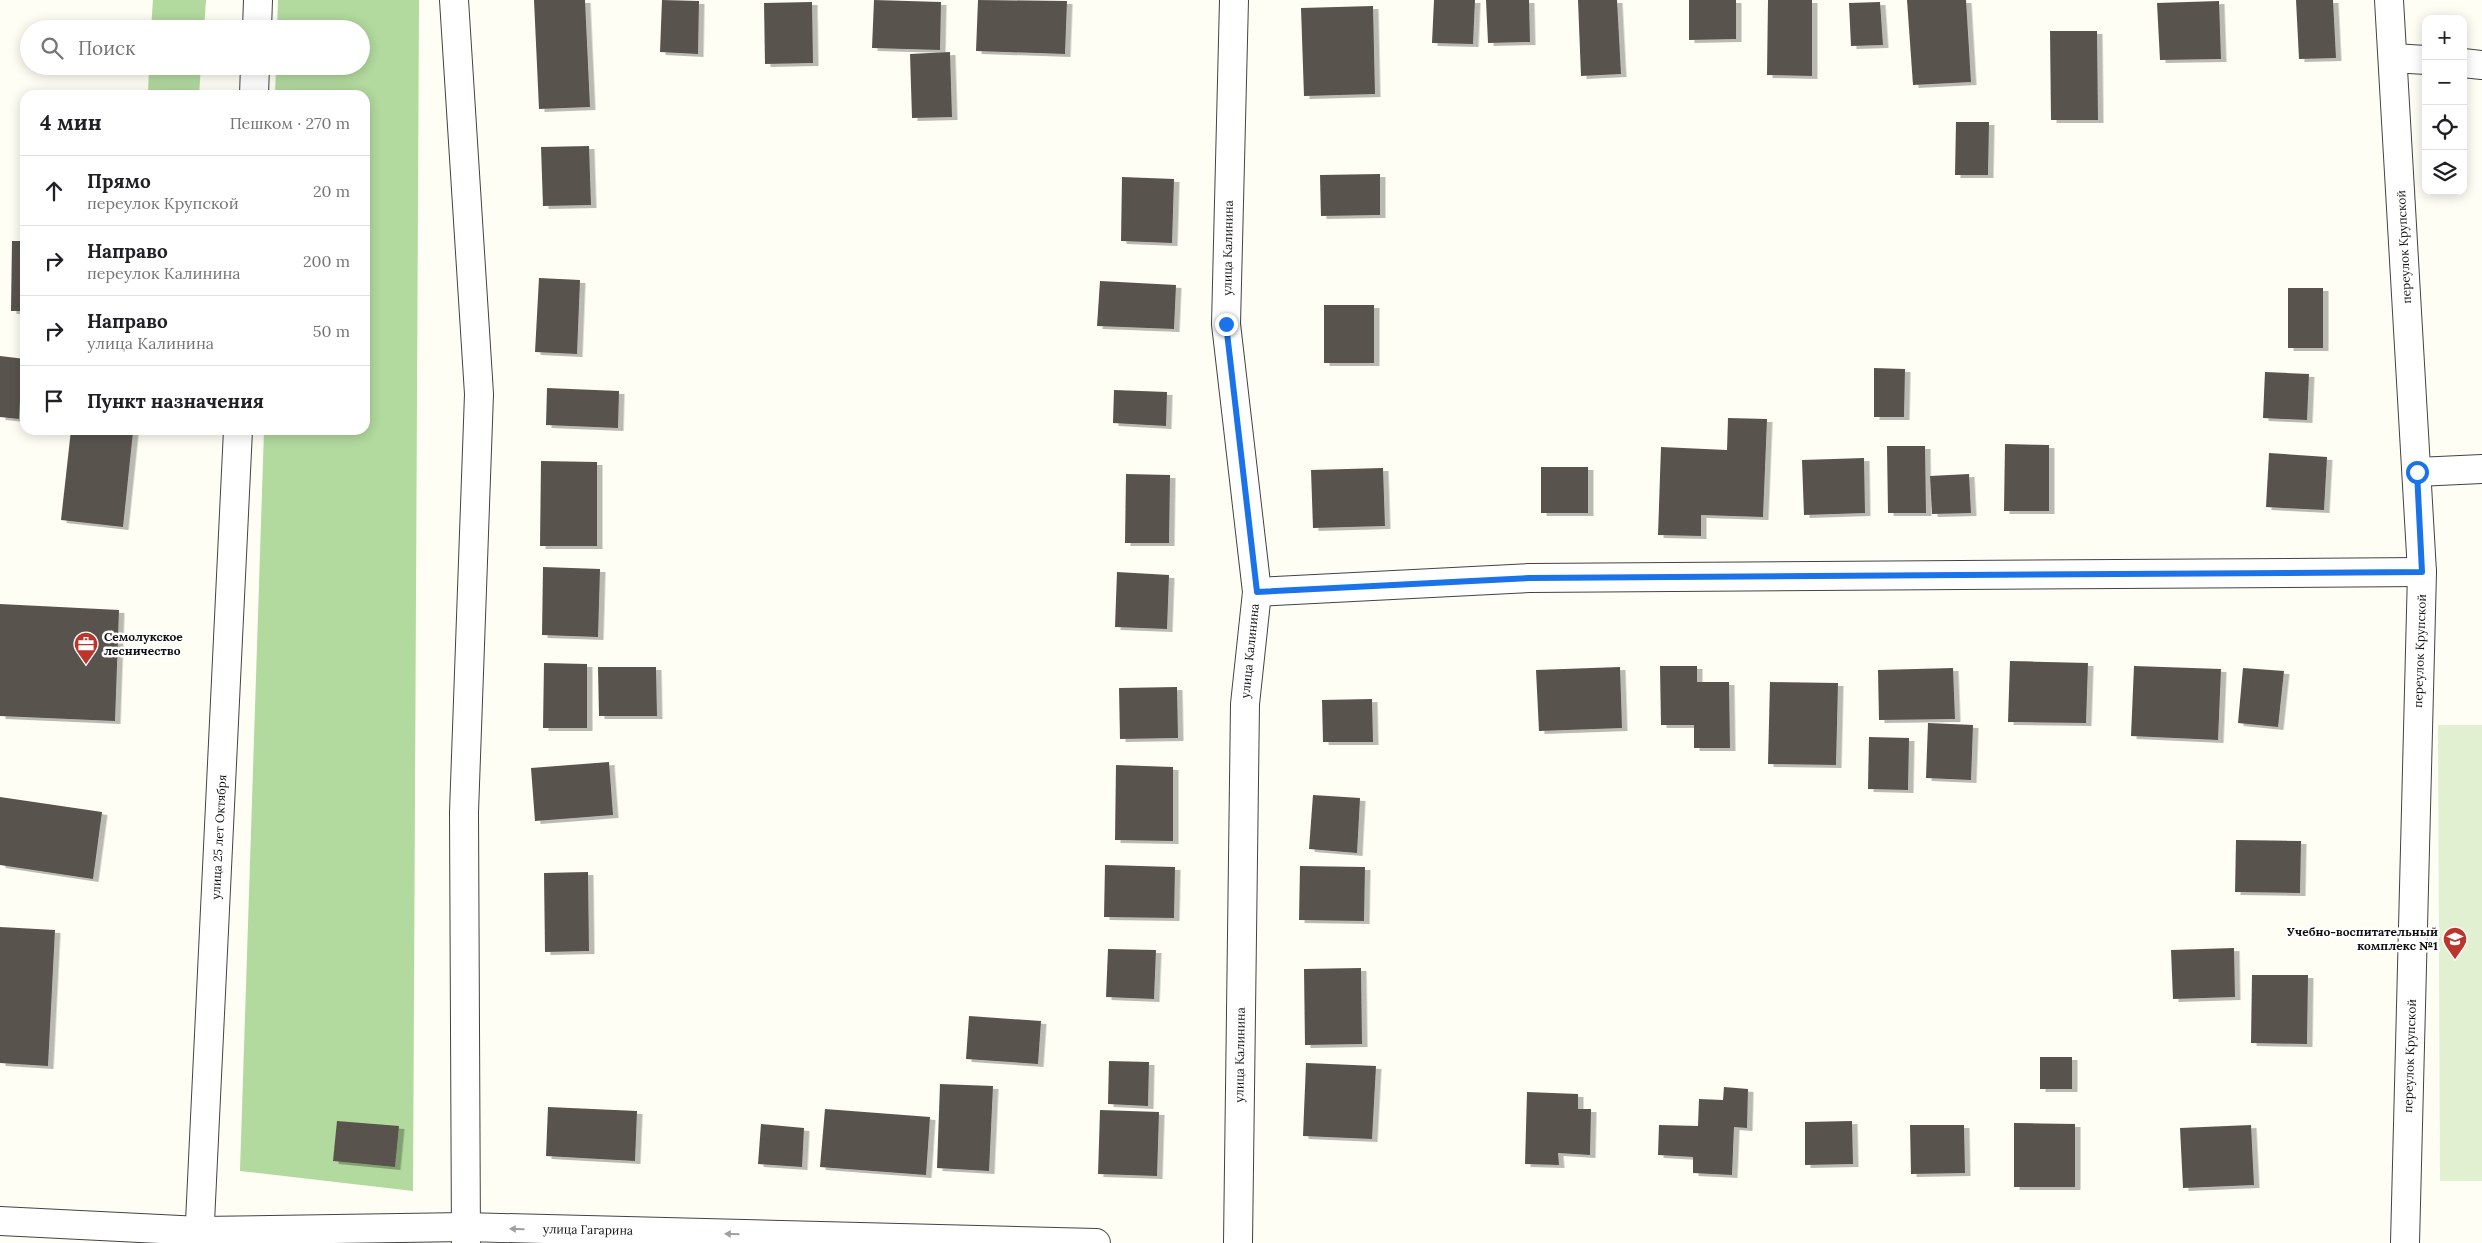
<!DOCTYPE html>
<html lang="ru">
<head>
<meta charset="utf-8">
<style>
	body { margin:0; font-family:Lora,serif; background:#f6f6f6; color:#202124 }
	.controls { position:absolute; right:15px; top:15px; display:grid; overflow:hidden; border-radius:10px; box-shadow:0 2px 12px #0003 }
	.controls button { width:45px; height:45px; display:grid; place-items:center; padding:0; border:0; border-bottom:1px solid #e0e0e0; background:#fff; color:#202124; font:25px sans-serif }
	.stop { position:absolute; width:15px; height:15px; margin:-11px; border:4px solid #1a73e8; border-radius:50%; background:#fff }
	.stop.end { background:#1a73e8; border-color:#fff; box-shadow:0 1px 5px #0008 }
	.list { margin:0; padding:0; list-style:none }
	h2 { display:flex; justify-content:space-between; align-items:center; height:65px; margin:0; padding:0 20px; font-size:21px }
	h2 small { font-size:16px; font-weight:400; color:#757577 }
	.list li { display:grid; grid-template-columns:32px 1fr auto; gap:15px; align-items:center; box-sizing:border-box; height:70px; padding:0 20px; border-top:1px solid #e0e0e0 }
	.list b { display:block; font-size:19px; white-space:nowrap }
	.list p { margin:0; font-size:16px; white-space:nowrap; color:#757577 }
	.list em { font-size:16px; font-style:normal; color:#757577 }
	.icon { flex:none; width:28px; height:28px; fill:none; stroke:currentColor; stroke-width:2; stroke-linecap:round; stroke-linejoin:round }
	.map { position:relative; flex:none; width:2482px; height:1243px; overflow:hidden }
	.search { position:absolute; background:#fff; box-shadow:0 2px 12px #0003; left:20px; top:20px; width:350px; height:55px; display:flex; align-items:center; gap:12px; box-sizing:border-box; padding:0 18px; border-radius:28px; color:#757577; font-size:19px }
	.panel { position:absolute; background:#fff; box-shadow:0 2px 12px #0003; left:20px; top:90px; width:350px; height:345px; border-radius:15px }
	.map>svg:first-child { display:block }
</style>
</head>
<body>
<div class="map">
<svg width="2482" height="1243" viewBox="0 0 2482 1243">
	<defs>
		<filter id="shadow"><feDropShadow dx="5.5" dy="3" stdDeviation="0" flood-color="#0004"/></filter>
	</defs>
	<rect width="100%" height="100%" fill="#fefef4"/>
	<g fill="#b2d99e">
		<polygon points="153,0 206,0 204,29 151,29"/>
		<polygon points="278,0 419,0 413,1191 240,1171 264,430 365,430 365,95 275,95 276,66 361,66 361,29 277,29"/>
		<polygon points="149,66 201,66 199,95 148,95"/>
	</g>
	<polygon fill="#e1f0d0" points="2438,725 2482,725 2482,1181 2440,1181"/>
	<g fill="#59534d" filter="url(#shadow)">
		<polygon points="534,0 585,0 590,107 539,109"/>
		<polygon points="662,0 699,1 698,54 660,52"/>
		<polygon points="874,0 941,2 940,50 872,48"/>
		<polygon points="978,0 1067,1 1065,54 976,51"/>
		<polygon points="1434,0 1475,0 1473,44 1432,43"/>
		<polygon points="1486,0 1529,0 1530,42 1488,43"/>
		<polygon points="1578,0 1617,0 1621,74 1581,76"/>
		<polygon points="1689,0 1736,0 1736,39 1689,40"/>
		<polygon points="1768,0 1812,0 1812,76 1767,75"/>
		<polygon points="1907,0 1966,0 1971,82 1913,85"/>
		<polygon points="2296,0 2333,0 2336,58 2299,59"/>
		<polygon points="2219,1 2221,59 2160,60 2157,3"/>
		<polygon points="812,2 813,63 765,64 764,3"/>
		<polygon points="1880,2 1883,45 1851,46 1849,3"/>
		<polygon points="1373,6 1375,94 1304,96 1301,8"/>
		<polygon points="2050,31 2097,31 2098,120 2051,120"/>
		<polygon points="950,52 952,117 912,118 910,54"/>
		<polygon points="1956,122 1989,122 1988,175 1955,175"/>
		<polygon points="589,146 591,205 543,206 541,147"/>
		<polygon points="1380,174 1380,215 1321,216 1320,175"/>
		<polygon points="1122,177 1174,179 1172,243 1121,241"/>
		<polygon points="12,241 25,241 25,311 11,311"/>
		<polygon points="539,278 580,280 577,354 535,352"/>
		<polygon points="1100,281 1176,285 1174,329 1097,326"/>
		<rect x="2288" y="288" width="35" height="60"/>
		<rect x="1324" y="305" width="50" height="58"/>
		<polygon points="0,356 25,359 25,401 20,400 19,419 0,417"/>
		<polygon points="1874,368 1905,369 1904,417 1874,417"/>
		<polygon points="2265,372 2309,374 2307,420 2263,418"/>
		<polygon points="547,388 619,391 618,428 546,425"/>
		<polygon points="1114,390 1167,392 1166,426 1113,423"/>
		<polygon points="1728,418 1767,419 1763,517 1701,515 1701,536 1658,535 1661,447 1727,450"/>
		<polygon points="71,430 133,432 123,527 61,520"/>
		<polygon points="2005,444 2049,445 2049,511 2004,511"/>
		<polygon points="1887,446 1925,446 1926,513 1888,513"/>
		<polygon points="2269,453 2327,457 2324,510 2266,507"/>
		<polygon points="1864,458 1865,513 1804,515 1802,460"/>
		<polygon points="541,461 597,462 597,546 540,546"/>
		<rect x="1541" y="467" width="47" height="46"/>
		<polygon points="1383,468 1385,526 1313,528 1311,470"/>
		<polygon points="1126,474 1170,475 1169,543 1125,543"/>
		<polygon points="1969,474 1971,513 1932,514 1930,476"/>
		<polygon points="543,567 600,569 598,637 542,635"/>
		<polygon points="1117,572 1169,575 1167,629 1115,627"/>
		<polygon points="0,604 119,610 115,721 0,716"/>
		<polygon points="2010,661 2088,663 2086,723 2008,722"/>
		<polygon points="544,663 587,664 587,728 543,728"/>
		<polygon points="1660,666 1697,666 1697,682 1729,682 1730,748 1694,748 1694,725 1661,725"/>
		<polygon points="2134,666 2221,669 2218,740 2131,736"/>
		<polygon points="598,667 656,667 657,716 599,716"/>
		<polygon points="1620,667 1622,728 1539,731 1536,670"/>
		<polygon points="1953,668 1955,719 1879,720 1878,670"/>
		<polygon points="2243,668 2284,671 2278,727 2238,723"/>
		<polygon points="1770,682 1838,683 1836,765 1768,764"/>
		<polygon points="1177,687 1178,738 1120,739 1119,688"/>
		<polygon points="1372,699 1373,742 1323,742 1322,700"/>
		<polygon points="1928,723 1973,725 1971,780 1926,778"/>
		<polygon points="1869,737 1909,738 1908,790 1868,789"/>
		<polygon points="609,762 613,815 535,821 531,768"/>
		<polygon points="1116,765 1173,767 1173,841 1115,840"/>
		<polygon points="1313,795 1360,798 1357,853 1309,849"/>
		<polygon points="0,797 102,812 93,879 0,865"/>
		<polygon points="2236,840 2301,841 2300,893 2235,892"/>
		<polygon points="1105,865 1175,867 1174,918 1104,917"/>
		<polygon points="1300,866 1365,867 1364,921 1299,920"/>
		<polygon points="588,872 589,951 545,952 544,873"/>
		<polygon points="0,927 55,930 48,1066 0,1063"/>
		<polygon points="2234,948 2235,997 2173,999 2171,950"/>
		<polygon points="1108,949 1156,950 1154,999 1106,997"/>
		<polygon points="1361,968 1362,1044 1305,1045 1304,969"/>
		<polygon points="2252,975 2308,975 2307,1044 2251,1043"/>
		<polygon points="969,1016 1041,1021 1038,1064 966,1059"/>
		<rect x="2040" y="1057" width="32" height="32"/>
		<polygon points="1109,1061 1149,1062 1148,1106 1108,1104"/>
		<polygon points="1306,1063 1376,1066 1372,1139 1303,1136"/>
		<polygon points="940,1084 993,1086 989,1171 937,1168"/>
		<polygon points="1724,1087 1748,1089 1747,1128 1734,1127 1732,1175 1693,1173 1693,1157 1658,1155 1659,1125 1698,1126 1699,1099 1723,1100"/>
		<polygon points="1527,1092 1578,1094 1578,1109 1591,1109 1590,1155 1558,1153 1559,1165 1525,1164"/>
		<polygon points="548,1107 637,1111 635,1161 546,1156"/>
		<polygon points="825,1109 930,1117 926,1175 820,1167"/>
		<polygon points="1100,1110 1159,1112 1157,1176 1098,1174"/>
		<polygon points="337,1121 399,1126 395,1167 333,1161"/>
		<polygon points="1852,1121 1853,1164 1805,1165 1805,1122"/>
		<polygon points="2014,1123 2075,1124 2075,1187 2014,1187"/>
		<polygon points="761,1124 804,1128 802,1167 758,1164"/>
		<polygon points="1910,1125 1964,1125 1965,1173 1911,1174"/>
		<polygon points="2251,1125 2254,1185 2183,1188 2180,1128"/>
	</g>
	<g fill="none" stroke-linecap="round" stroke-linejoin="round">
		<defs>
			<g id="minor">
				<polyline points="454,0 479,394 464,812 466,1243"/>
				<polyline points="1234,0 1226,324 1257,592 1245,704 1238,1243"/>
				<polyline points="2389,0 2422,572 2405,1243"/>
				<polyline points="257,29 258,0"/>
				<polyline points="2393,58 2426,60"/>
				<polyline points="2463,63 2482,65"/>
				<polyline points="254,95 255,66"/>
				<polyline points="2417,472 2482,469"/>
				<polyline points="1257,592 1529,578 2422,572"/>
				<polyline points="0,1221 200,1231 465,1227 1096,1243"/>
				<polyline points="199,1243 238,430"/>
			</g>
		</defs>
		<use href="#minor" stroke="#434343" stroke-width="30"/>
		<use href="#minor" stroke="#fff" stroke-width="28"/>
	</g>
	<defs><path id="oneway-solid" d="M-6-.8H1V-3.2L6.5 0L1 3.2V.8H-6Z" transform="scale(1.25)"/></defs>
	<g fill="#9f9f9f">
		<use href="#oneway-solid" transform="translate(517 1229) rotate(-179)"/>
		<use href="#oneway-solid" transform="translate(732 1234) rotate(-179)"/>
	</g>
	<g fill="none" stroke-linecap="round" stroke-linejoin="round">
		<polyline stroke="#1a73e8" stroke-width="6" points="1226,324 1257,592 1529,578 2422,572 2417,472"/>
	</g>
	<defs>
		<symbol id="office-pin" viewBox="-11 -11 22 30"><path d="M0 17L-7.5 6A9.5 9.5 0 1 1 7.5 6Z" fill="#bc352d" stroke="#fff"/><path d="M-6-3h4V-5.5h4V-3h4V5H-6ZM-1-4.5V-3h2v-1.5ZM-6 0V1H6V0Z" fill="#fff"/></symbol>
		<symbol id="school-pin" viewBox="-11 -11 22 30"><path d="M0 17L-7.5 6A9.5 9.5 0 1 1 7.5 6Z" fill="#bc352d" stroke="#fff"/><path d="M0-5L7-2L0 1L-7-2ZM-4 1L0 2.5L4 1V4Q0 6-4 4Z" fill="#fff"/></symbol>
	</defs>
	<g fill-rule="evenodd">
		<use href="#office-pin" x="72" y="630" width="28" height="38"/>
		<use href="#school-pin" x="2441" y="925" width="28" height="38"/>
	</g>
	<g text-anchor="middle" stroke-width="5" stroke-linejoin="round" paint-order="stroke">
		<g font-size="12" fill="#101010" stroke="#fff">
			<text transform="translate(2404 247) rotate(-93)" y="4">переулок Крупской</text>
			<text transform="translate(1228 248) rotate(-89)" y="4">улица Калинина</text>
			<text transform="translate(1250 651) rotate(-84)" y="4">улица Калинина</text>
			<text transform="translate(2420 651) rotate(-88)" y="4">переулок Крупской</text>
			<text transform="translate(219 837) rotate(-87)" y="4">улица 25 лет Октября</text>
			<text transform="translate(1240 1055) rotate(-89)" y="4">улица Калинина</text>
			<text transform="translate(2410 1056) rotate(-88)" y="4">переулок Крупской</text>
			<text transform="translate(588 1230) rotate(1)" y="4">улица Гагарина</text>
		</g>
		<g font-size="12" font-weight="bold" fill="#101010" stroke="#fff" text-anchor="start">
			<text x="104" y="641">Семолукское<tspan x="104" dy="14">лесничество</tspan></text>
			<text x="2438" y="936" text-anchor="end">Учебно-воспитательный<tspan x="2438" dy="14">комплекс №1</tspan></text>
		</g>
	</g>
</svg>
<div class="controls">
<button>+</button>
<button>−</button>
<button><svg class="icon" aria-label="locate" viewBox="0 0 24 24"><circle cx="12" cy="12" r="6"/><path d="M12 2v4M12 18v4M2 12h4M18 12h4"/></svg></button>
<button><svg class="icon" aria-label="layers" viewBox="0 0 24 24"><path d="M12 4l9 5-9 5-9-5zM3 14l9 5 9-5"/></svg></button>
</div>
<div class="stop" style="left:2417px;top:472px"></div>
<div class="stop end" style="left:1226px;top:324px"></div>
<div class="search"><svg class="icon" aria-label="search" viewBox="0 0 24 24"><circle cx="10" cy="10" r="6"/><path d="M15 15l6 6"/></svg>Поиск</div>
<section class="panel">
<h2>4 мин<small>Пешком · 270 m</small></h2>
<ul class="list">
<li><svg class="icon" aria-label="ahead" viewBox="0 0 24 24"><path d="M12 20V5M6 11l6-6 6 6"/></svg><div><b>Прямо</b><p>переулок Крупской</p></div><em>20 m</em></li>
<li><svg class="icon" aria-label="right" viewBox="0 0 24 24"><path d="M7 20v-9h11M14 6l5 5-5 5"/></svg><div><b>Направо</b><p>переулок Калинина</p></div><em>200 m</em></li>
<li><svg class="icon" aria-label="right" viewBox="0 0 24 24"><path d="M7 20v-9h11M14 6l5 5-5 5"/></svg><div><b>Направо</b><p>улица Калинина</p></div><em>50 m</em></li>
<li><svg class="icon" aria-label="arrive" viewBox="0 0 24 24"><path d="M6 21V4h12l-3 4 3 4H6"/></svg><div><b>Пункт назначения</b></div></li>
</ul>
</section>
</div>
</body>
</html>
